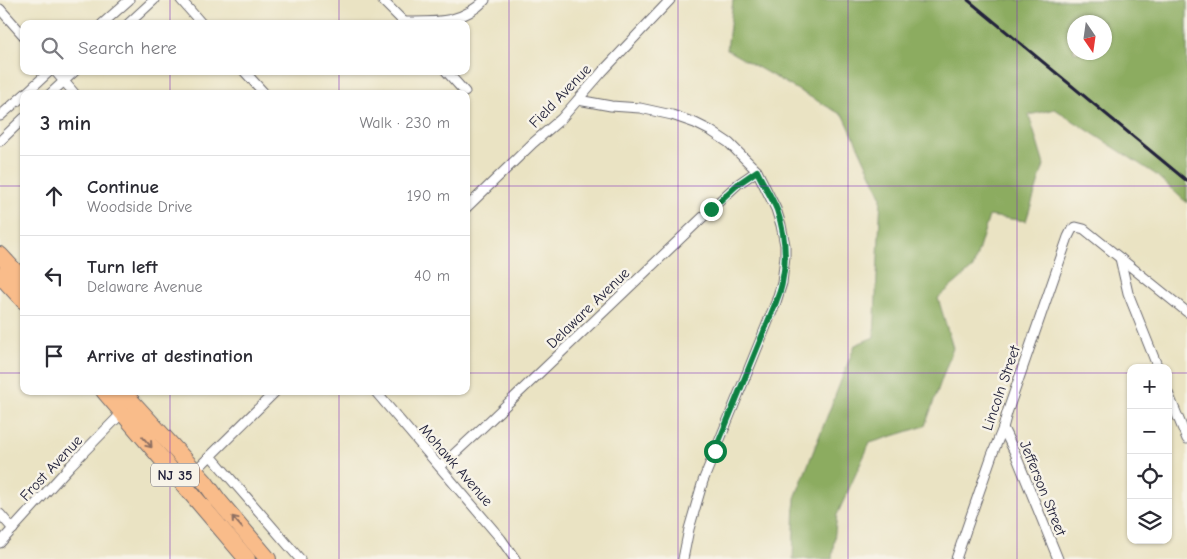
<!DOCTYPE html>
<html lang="en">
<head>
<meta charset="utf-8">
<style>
	body { margin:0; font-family:"Comic Neue",sans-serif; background:#f2f2f3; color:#2b2b33 }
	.controls { position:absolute; right:15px; bottom:15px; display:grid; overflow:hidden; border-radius:10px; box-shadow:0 1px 4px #0004 }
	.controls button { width:45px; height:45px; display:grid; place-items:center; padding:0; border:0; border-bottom:1px solid #e1e1e2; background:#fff; color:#2b2b33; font:25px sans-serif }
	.compass { position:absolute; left:1067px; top:15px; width:45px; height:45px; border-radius:50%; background:#fff; box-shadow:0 1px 4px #0004; rotate:167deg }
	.stop { position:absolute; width:15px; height:15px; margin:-11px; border:4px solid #0b8043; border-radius:50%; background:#fff }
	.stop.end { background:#0b8043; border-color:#fff; box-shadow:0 1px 5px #0008 }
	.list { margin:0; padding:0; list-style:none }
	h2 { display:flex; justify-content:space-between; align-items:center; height:65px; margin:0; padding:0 20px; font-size:21px }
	h2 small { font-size:16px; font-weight:400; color:#7c7c81 }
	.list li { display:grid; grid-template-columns:32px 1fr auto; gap:15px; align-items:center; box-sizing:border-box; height:80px; padding:0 20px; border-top:1px solid #e1e1e2 }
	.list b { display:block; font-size:19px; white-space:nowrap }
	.list p { margin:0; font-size:16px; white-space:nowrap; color:#7c7c81 }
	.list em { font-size:16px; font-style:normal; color:#7c7c81 }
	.icon { flex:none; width:28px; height:28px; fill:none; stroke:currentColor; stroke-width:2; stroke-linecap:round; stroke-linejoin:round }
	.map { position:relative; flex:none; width:1187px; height:559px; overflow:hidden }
	.search { position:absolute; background:#fff; box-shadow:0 1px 4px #0004; left:20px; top:20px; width:450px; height:55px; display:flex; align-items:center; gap:12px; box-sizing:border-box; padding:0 18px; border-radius:10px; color:#7c7c81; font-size:19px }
	.panel { position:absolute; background:#fff; box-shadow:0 1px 4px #0004; left:20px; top:90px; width:450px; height:305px; border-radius:10px }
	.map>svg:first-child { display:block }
</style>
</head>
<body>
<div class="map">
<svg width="1187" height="559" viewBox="0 0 1187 559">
	<rect width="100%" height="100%" fill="#f7f3e8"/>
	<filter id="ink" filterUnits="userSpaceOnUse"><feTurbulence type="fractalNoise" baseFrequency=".02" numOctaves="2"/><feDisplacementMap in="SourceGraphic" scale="10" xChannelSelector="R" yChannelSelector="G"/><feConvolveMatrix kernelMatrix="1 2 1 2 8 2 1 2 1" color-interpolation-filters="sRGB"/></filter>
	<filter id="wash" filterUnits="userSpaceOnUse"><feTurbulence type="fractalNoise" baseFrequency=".0096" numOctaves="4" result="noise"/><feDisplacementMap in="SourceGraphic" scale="20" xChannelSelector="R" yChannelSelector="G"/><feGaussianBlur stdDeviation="1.12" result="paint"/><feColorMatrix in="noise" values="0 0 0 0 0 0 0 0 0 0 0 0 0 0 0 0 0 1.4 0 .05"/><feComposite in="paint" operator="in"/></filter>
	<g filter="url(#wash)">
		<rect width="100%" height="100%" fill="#eae3c3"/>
		<path fill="#8cac60" stroke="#57674e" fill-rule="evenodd" d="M 733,0 L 1187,0 L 1187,203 L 1155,174 L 1055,109 L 1029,115 L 1044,165 L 1026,221 L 989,216 L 973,268 L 938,298 L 953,348 L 925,426 L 870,443 L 837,515 L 832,559 L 793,559 L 795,498 L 855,345 L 874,337 L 881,196 L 844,116 L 727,50 ZM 1074,22 L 1104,22 L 1104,52 L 1074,52 Z"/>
	</g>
	<g filter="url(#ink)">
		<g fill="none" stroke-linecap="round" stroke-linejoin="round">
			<defs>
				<g id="street">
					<polyline points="181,0 202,24"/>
					<polyline points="382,0 406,24"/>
					<polyline points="0,9 24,36"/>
					<path d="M 405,22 C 437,22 461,24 485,0"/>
					<polyline points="102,24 129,0"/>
					<polyline points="128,24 154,0"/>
					<polyline points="55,71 75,94"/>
					<polyline points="244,71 265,94"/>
					<polyline points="446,71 465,92"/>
					<polyline points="25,94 50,71"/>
					<polyline points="50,94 75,71"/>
					<polyline points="578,100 611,106 640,108 672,115 695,123 711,131 729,143 757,171 776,209 781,225 785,245 785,256 782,283 776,302 703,481 689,529 683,559"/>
					<polyline points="0,116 24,95"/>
					<polyline points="0,141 24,118"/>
					<polyline points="466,208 533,143 561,119 602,72 670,0"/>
					<polyline points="1120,258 1128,293 1158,368"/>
					<polyline points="375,391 501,539 515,559"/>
					<polyline points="1168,393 1187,439"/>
					<polyline points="1003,428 1015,453 1058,559"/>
					<polyline points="211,456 300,559"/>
					<polyline points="440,467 482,428 726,195 738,184 757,171"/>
					<polyline points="195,471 276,391"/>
					<polyline points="0,514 13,529"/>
					<polyline points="0,543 71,465 122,413"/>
					<polyline points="956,559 992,455 1003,428 1007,413 1068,237 1072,229 1076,227 1084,229 1187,312"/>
				</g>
				<g id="highway">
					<polyline points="0,255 24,281"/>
					<polyline points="0,275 24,301"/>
					<polyline points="104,391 247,559"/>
					<polyline points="122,391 205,482 218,500 268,559"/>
				</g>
			</defs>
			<use href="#street" stroke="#68666b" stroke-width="11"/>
			<use href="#highway" stroke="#68666b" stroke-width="18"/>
			<use href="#street" stroke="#fff" stroke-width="9"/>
			<use href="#highway" stroke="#f9bc8a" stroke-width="16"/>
			<polyline stroke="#22223b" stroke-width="3" points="968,0 1187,181"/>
		</g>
		<defs><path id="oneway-shaft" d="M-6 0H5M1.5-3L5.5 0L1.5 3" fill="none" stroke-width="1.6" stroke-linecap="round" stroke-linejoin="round" transform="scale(1.25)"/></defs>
		<g stroke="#8e6f62">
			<use href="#oneway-shaft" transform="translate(147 442) rotate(49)"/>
			<use href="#oneway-shaft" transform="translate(237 522) rotate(-131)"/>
		</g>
	</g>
	<g fill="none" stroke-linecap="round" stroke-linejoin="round" filter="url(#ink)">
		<path stroke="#0b8043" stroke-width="6" d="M 711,209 L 738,184 L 757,171 C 763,184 772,197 777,210 C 785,233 787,259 782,283 C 781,290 778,296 776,302 L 715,451"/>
	</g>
	<path fill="none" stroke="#7b2cbf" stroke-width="1" stroke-opacity="0.55" d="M 170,0 L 170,24M 339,0 L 339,24M 509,0 L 509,559M 678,0 L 678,559M 848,0 L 848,559M 1017,0 L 1017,559M 170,71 L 170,94M 339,71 L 339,94M 0,186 L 24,186M 466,186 L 1187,186M 0,373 L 24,373M 466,373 L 1131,373M 1168,373 L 1187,373M 170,391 L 170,559M 339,391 L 339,559"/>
	<g text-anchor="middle" stroke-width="5" stroke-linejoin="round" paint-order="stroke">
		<rect fill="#f7f3e8" stroke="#62616f" stroke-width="1" x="151" y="463.5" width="48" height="23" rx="4"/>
		<g font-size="14" font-weight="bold" fill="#22223b">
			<text x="175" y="480">NJ 35</text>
		</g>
		<g font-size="15" fill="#22223b" stroke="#f7f3e8">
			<text transform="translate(560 96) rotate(-46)" y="5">Field Avenue</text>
			<text transform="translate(588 308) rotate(-44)" y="5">Delaware Avenue</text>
			<text transform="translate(1001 388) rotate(-71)" y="5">Lincoln Street</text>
			<text transform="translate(456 465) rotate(49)" y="5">Mohawk Avenue</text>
			<text transform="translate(51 468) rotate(-47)" y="5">Frost Avenue</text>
			<text transform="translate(1043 488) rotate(68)" y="5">Jefferson Street</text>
		</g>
	</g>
</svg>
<div class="controls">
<button>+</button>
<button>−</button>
<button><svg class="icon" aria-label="locate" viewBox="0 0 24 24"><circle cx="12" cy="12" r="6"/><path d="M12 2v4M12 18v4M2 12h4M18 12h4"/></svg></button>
<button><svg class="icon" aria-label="layers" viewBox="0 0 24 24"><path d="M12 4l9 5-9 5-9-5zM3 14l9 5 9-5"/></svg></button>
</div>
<svg class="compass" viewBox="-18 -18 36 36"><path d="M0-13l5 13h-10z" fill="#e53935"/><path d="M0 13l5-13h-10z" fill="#7c7c81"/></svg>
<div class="stop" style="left:715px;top:451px"></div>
<div class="stop end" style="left:711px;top:209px"></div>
<div class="search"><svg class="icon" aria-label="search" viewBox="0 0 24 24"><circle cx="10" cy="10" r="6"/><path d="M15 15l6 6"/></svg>Search here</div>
<section class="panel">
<h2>3 min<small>Walk · 230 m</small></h2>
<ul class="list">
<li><svg class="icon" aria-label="ahead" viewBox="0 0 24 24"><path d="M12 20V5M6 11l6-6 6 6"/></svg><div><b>Continue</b><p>Woodside Drive</p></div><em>190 m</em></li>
<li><svg class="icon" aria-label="left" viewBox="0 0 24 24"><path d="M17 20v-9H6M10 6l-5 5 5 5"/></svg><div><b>Turn left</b><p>Delaware Avenue</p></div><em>40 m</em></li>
<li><svg class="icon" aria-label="arrive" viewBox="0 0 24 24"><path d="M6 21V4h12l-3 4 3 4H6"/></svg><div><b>Arrive at destination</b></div></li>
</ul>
</section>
</div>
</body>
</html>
